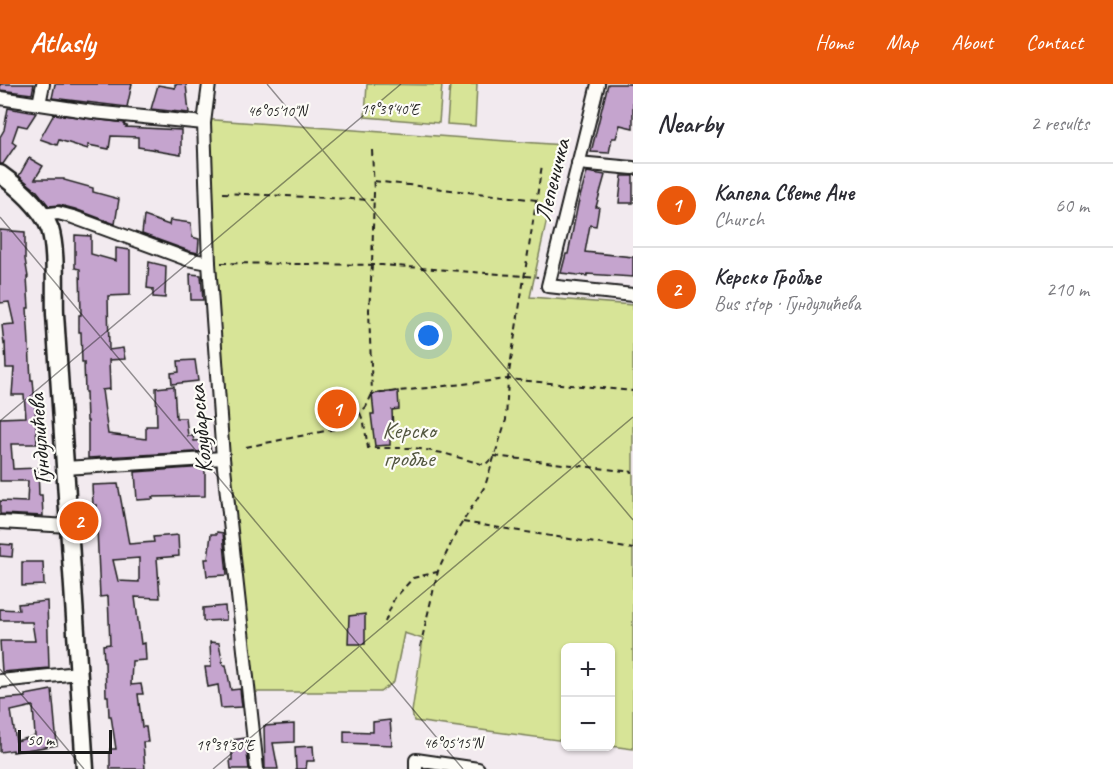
<!DOCTYPE html>
<html lang="en">
<head>
<meta charset="utf-8">
<style>
	body { margin:0; font-family:Caveat,sans-serif; background:#f7f7f7; color:#2b2b33 }
	.controls { position:absolute; right:18px; bottom:18px; display:grid; overflow:hidden; border-radius:9px; box-shadow:0 2px 4px #0004 }
	.controls button { width:54px; height:54px; display:grid; place-items:center; padding:0; border:0; border-bottom:2px solid #e1e1e2; background:#fff; color:#2b2b33; font:30px sans-serif }
	.scale { position:absolute; left:18px; bottom:15px; width:94px; box-sizing:border-box; padding-left:6px; border:3px solid #1c1c1c; border-top:0; font-size:16px; line-height:21px; white-space:nowrap; color:#1c1c1c; -webkit-text-stroke:4px #fdfcf7; paint-order:stroke }
	.you { position:absolute; left:429px; top:252px; width:21px; height:21px; margin:-15px; border:4px solid #fff; border-radius:50%; background:#1a73e8; box-shadow:0 0 0 9px #1a73e833 }
	.badge { display:grid; place-items:center; width:39px; height:39px; border-radius:50%; background:#ea580c; color:#fff; font-size:20px; font-weight:700 }
	.pin { position:absolute; translate:-50% -50%; border:3px solid #fff; box-shadow:0 2px 6px #0006 }
	.list { margin:0; padding:0; list-style:none }
	h2 { display:flex; justify-content:space-between; align-items:center; height:78px; margin:0; padding:0 24px; font-size:26px }
	h2 small { font-size:20px; font-weight:400; color:#7c7c81 }
	.list li { display:grid; grid-template-columns:39px 1fr auto; gap:18px; align-items:center; box-sizing:border-box; height:84px; padding:0 24px; border-top:2px solid #e1e1e2 }
	.list b { display:block; font-size:22px; white-space:nowrap }
	.list p { margin:0; font-size:20px; white-space:nowrap; color:#7c7c81 }
	.list em { font-size:20px; font-style:normal; color:#7c7c81 }
	.map { position:relative; flex:none; width:633px; height:685px; overflow:hidden }
	header { display:flex; align-items:center; gap:36px; box-sizing:border-box; height:84px; padding:0 30px; background:#ea580c; color:#fff }
	header strong { font-size:28px }
	nav { display:flex; gap:33px; margin-inline-start:auto; font-size:21px }
	main { display:flex }
	aside { flex:1; background:#fff }
	.map>svg:first-child { display:block }
</style>
</head>
<body>
<header>
<strong>Atlasly</strong>
<nav><a>Home</a><a>Map</a><a>About</a><a>Contact</a></nav>
</header>
<main>
<div class="map">
<svg width="633" height="685" viewBox="0 0 633 685">
	<rect width="100%" height="100%" fill="#f2eaef"/>
	<filter id="ink" filterUnits="userSpaceOnUse"><feTurbulence type="fractalNoise" baseFrequency=".0167" numOctaves="2"/><feDisplacementMap in="SourceGraphic" scale="12" xChannelSelector="R" yChannelSelector="G"/><feConvolveMatrix kernelMatrix="1 2 1 2 8 2 1 2 1" color-interpolation-filters="sRGB"/></filter>
	<g filter="url(#ink)">
		<g fill="#d7e497" stroke="#7a805a" stroke-width="1.5">
			<polygon points="367,0 442,1 439,39 365,33"/>
			<polygon points="450,0 477,0 475,42 447,40"/>
			<polygon points="201,35 563,61 530,213 633,221 633,665 611,662 610,564 566,564 565,657 414,637 412,628 423,555 404,549 394,598 380,608 253,608 219,364"/>
		</g>
		<g fill="#c5a4ce" stroke="#1c1c1c" stroke-width="1.5" fill-rule="evenodd">
			<polygon points="0,0 34,0 32,10 0,6"/>
			<polygon points="55,0 132,0 127,23 52,14"/>
			<polygon points="175,0 186,0 189,29 151,25 158,1 175,4"/>
			<polygon points="608,0 633,0 633,44 620,41 616,54 612,54 609,69 591,68"/>
			<polygon points="8,24 36,29 27,43 18,41 12,58 16,61 3,80 0,80 0,53 4,46"/>
			<polygon points="54,30 125,39 124,41 127,42 126,43 181,46 181,71 157,67 157,66 138,63 138,53 111,52 109,65 88,61 88,65 59,56 57,61 40,55"/>
			<polygon points="29,74 43,82 35,95 64,95 64,96 93,104 93,108 119,115 115,140 75,125 60,121 49,122 37,107 19,92"/>
			<polygon points="587,88 605,91 596,123 599,123 596,142 590,141 585,168 633,173 633,193 587,190 587,192 561,189 566,170 568,170 578,120"/>
			<polygon points="622,92 633,92 633,119 619,119"/>
			<polygon points="144,132 169,141 170,136 191,139 192,153 199,155 198,169 189,167 142,150"/>
			<polygon points="0,146 25,148 25,175 28,193 27,193 29,224 27,224 31,296 33,296 35,319 37,360 11,360 13,385 38,384 39,411 42,411 43,432 0,430 0,417 27,418 28,397 0,397 0,334 26,333 24,311 12,311 14,284 6,284 5,259 4,260 2,241 14,240 9,218 0,219"/>
			<polygon points="75,151 91,152 91,170 116,177 116,164 130,166 130,211 108,212 109,266 123,264 125,275 109,276 110,305 102,306 108,350 146,355 146,342 157,342 156,304 174,302 176,334 186,334 188,352 193,352 194,357 209,356 211,367 88,374 88,337 87,337 86,308 85,308 84,278 82,278 81,248 79,248 79,231 81,231 80,185 75,184"/>
			<polygon points="149,178 166,182 165,214 153,213 153,205 147,204"/>
			<polygon points="190,190 201,191 203,216 191,216"/>
			<polygon points="195,276 198,297 172,300 171,289 179,288 178,277"/>
			<polygon points="398,307 399,325 392,326 393,347 390,348 390,361 375,362 371,330 374,330 372,310"/>
			<polygon points="343,318 351,325 342,330 327,330 327,319"/>
			<polygon points="205,383 205,412 152,413 153,415 137,416 135,388"/>
			<path d="M 118,400 L 129,460 L 154,458 L 153,453 L 178,451 L 179,472 L 157,474 L 160,514 L 135,513 L 141,560 L 145,559 L 146,576 L 132,577 L 131,601 L 141,600 L 143,610 L 138,610 L 142,643 L 146,643 L 148,658 L 143,658 L 145,685 L 110,685 L 110,665 L 116,665 L 111,632 L 109,632 L 108,612 L 106,612 L 105,578 L 104,578 L 103,561 L 110,560 L 108,512 L 100,513 L 96,421 L 93,421 L 92,401 ZM 139,474 L 139,498 L 118,497 L 113,476 Z"/>
			<polygon points="217,448 223,449 227,491 207,492 205,475 208,475 211,450 217,450"/>
			<polygon points="0,460 13,461 12,473 0,472"/>
			<polygon points="22,478 43,478 44,501 22,502"/>
			<polygon points="47,517 49,584 2,588 0,557 35,557 32,538 20,538 20,536 0,536 0,525 19,526 18,520"/>
			<polygon points="225,522 226,536 203,537 203,524"/>
			<polygon points="365,530 365,560 348,560 349,532"/>
			<polygon points="210,558 219,559 223,581 226,581 231,606 240,605 242,623 221,624 218,601 208,603 205,583 211,583"/>
			<path d="M 52,606 L 57,661 L 13,668 L 13,666 L 0,668 L 0,615 L 26,613 L 25,611 ZM 33,622 L 35,652 L 16,657 L 11,627 Z"/>
			<polygon points="390,636 392,661 344,659 344,647 373,648 373,638"/>
			<polygon points="294,640 294,658 273,659 278,685 265,685 264,642"/>
			<polygon points="245,654 249,685 231,685 230,676 232,676 232,656"/>
			<polygon points="313,662 314,677 307,677 306,685 296,685 295,663"/>
		</g>
		<g fill="none" stroke-linecap="round" stroke-linejoin="round">
			<defs>
				<g id="street">
					<polyline points="209,0 204,39 209,179 223,374 257,685"/>
					<polyline points="598,0 548,202 633,211"/>
					<polyline points="0,14 93,28 204,39"/>
					<polyline points="39,20 43,0"/>
					<polyline points="578,79 633,84"/>
					<polyline points="42,131 58,129 73,133 187,175 209,179"/>
					<polyline points="65,384 223,374"/>
					<polyline points="0,438 69,442"/>
					<polyline points="0,597 79,589"/>
					<polyline points="416,685 416,676 478,685"/>
				</g>
				<path id="secondary" d="M 0,90 C 18,103 42,124 50,145 C 57,167 54,206 55,230 L 85,685"/>
			</defs>
			<use href="#street" stroke="#1c1c1c" stroke-width="16"/>
			<use href="#secondary" stroke="#1c1c1c" stroke-width="21"/>
			<g stroke="#1c1c1c" stroke-width="2" stroke-dasharray="6 4.5" stroke-linecap="butt">
				<polyline points="372,66 374,108 372,181 369,226 372,310 508,295 633,307"/>
				<polyline points="374,97 537,116"/>
				<polyline points="223,109 373,116"/>
				<polyline points="221,179 382,181 538,193"/>
				<polyline points="360,329 364,339 368,364 414,364 443,369 485,381 494,372 633,388"/>
				<polyline points="246,363 335,345 352,336 366,323 372,310"/>
				<polyline points="463,438 633,465"/>
				<polyline points="385,538 394,515 413,494 437,488"/>
				<polyline points="420,563 438,487 457,447 485,402 506,336 508,295 542,81"/>
			</g>
			<use href="#street" stroke="#fdfcf7" stroke-width="12"/>
			<use href="#secondary" stroke="#fdfcf7" stroke-width="16"/>
		</g>
	</g>
	<path fill="none" stroke="#1c1c1c" stroke-width="1.5" stroke-opacity="0.45" d="M 267,0 L 633,436M 0,133 L 463,685M 0,337 L 401,0M 0,585 L 84,685M 213,685 L 633,333"/>
	<g text-anchor="middle" stroke-width="4.5" stroke-linejoin="round" paint-order="stroke">
		<g font-size="24" fill="#1c1c1c" stroke="#fdfcf7">
			<text transform="translate(552 96) rotate(-76)" y="8">Лепеничка</text>
			<text transform="translate(200 345) rotate(-95)" y="8">Колубарска</text>
			<text transform="translate(39 355) rotate(-94)" y="8">Гундулићева</text>
		</g>
		<g font-size="24" fill="#545841" stroke="#fdfcf7">
			<text x="409" y="354">Керско<tspan x="409" dy="28">гробље</tspan></text>
		</g>
	</g>
	<g font-size="15" text-anchor="middle" fill="#1c1c1c" stroke="#fdfcf7" stroke-width="4.5" stroke-linejoin="round" paint-order="stroke">
		<text x="390" y="30">19°39'40"E</text>
		<text x="277" y="32">46°05'10"N</text>
		<text x="453" y="664">46°05'15"N</text>
		<text x="225" y="666">19°39'30"E</text>
	</g>
</svg>
<div class="controls">
<button>+</button>
<button>−</button>
</div>
<div class="scale">50 m</div>
<div class="you"></div>
<div class="pin badge" style="left:337px;top:325px">1</div>
<div class="pin badge" style="left:79px;top:437px">2</div>
</div>
<aside>
<h2>Nearby<small>2 results</small></h2>
<ul class="list">
<li><span class="badge">1</span><div><b>Капела Свете Ане</b><p>Church</p></div><em>60 m</em></li>
<li><span class="badge">2</span><div><b>Керско Гробље</b><p>Bus stop · Гундулићева</p></div><em>210 m</em></li>
</ul>
</aside>
</main>
</body>
</html>
